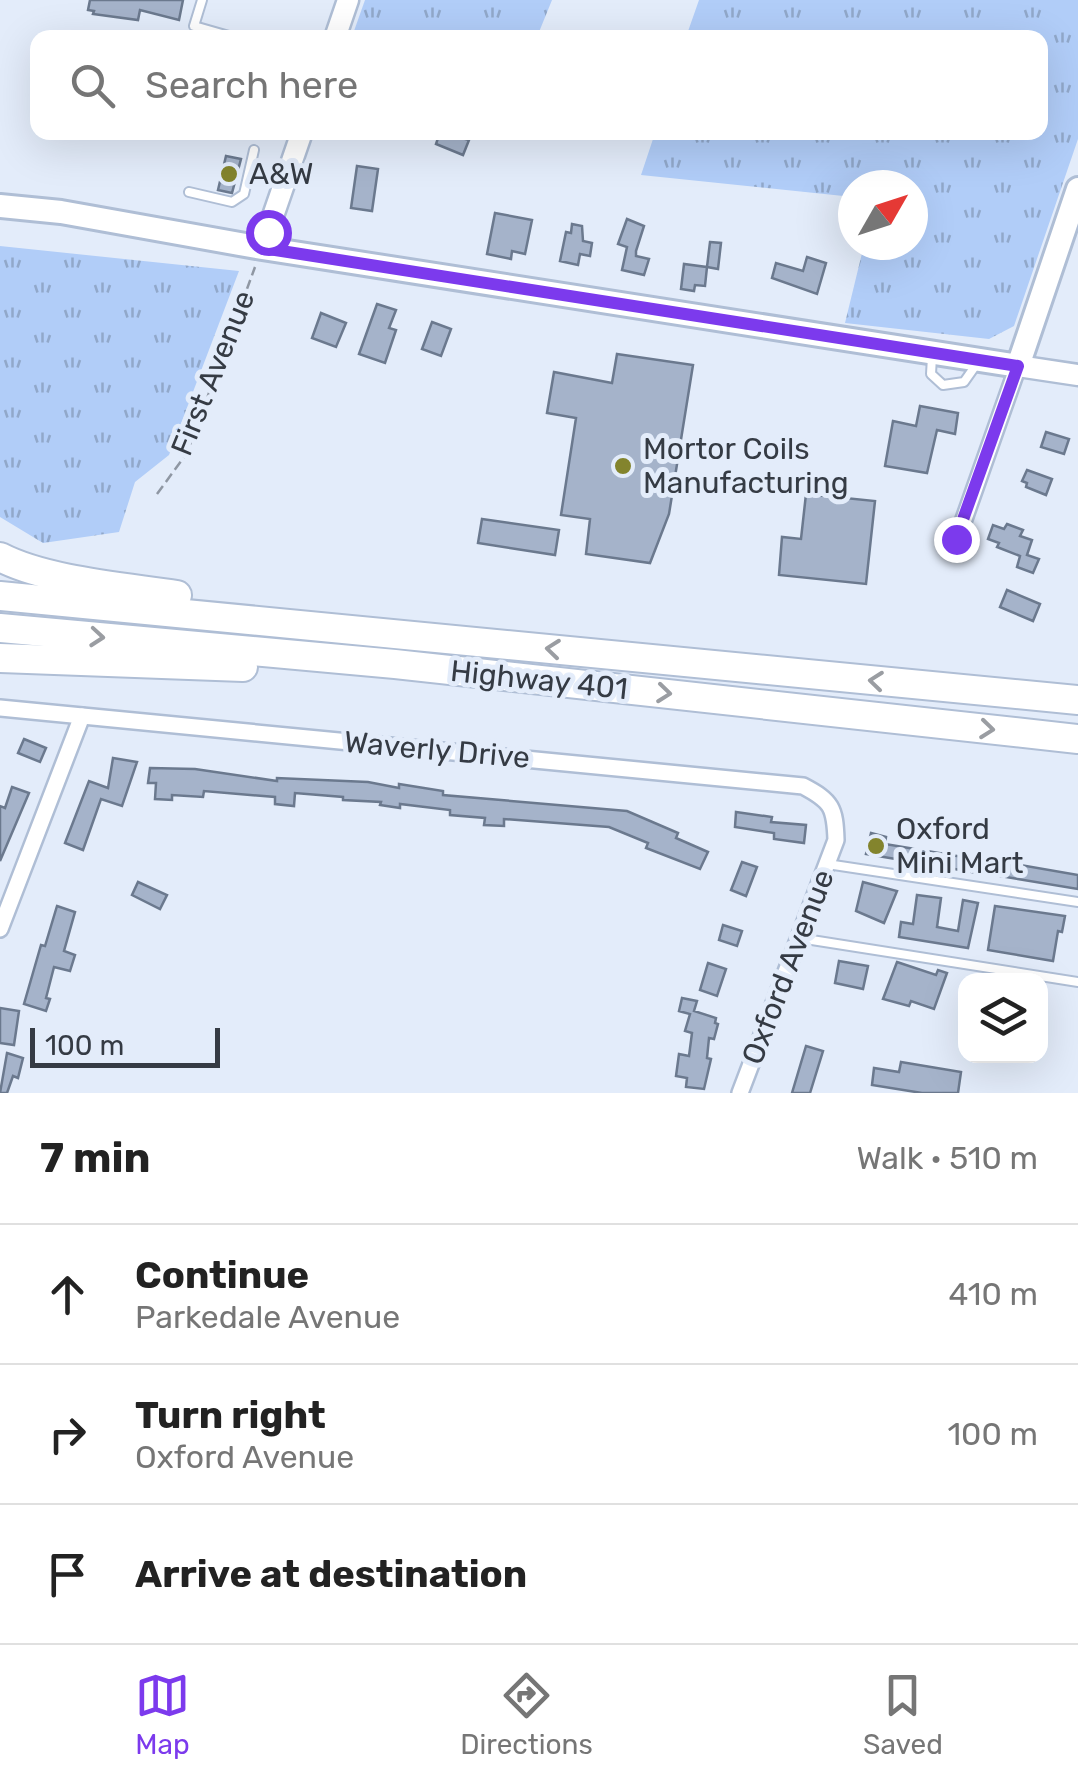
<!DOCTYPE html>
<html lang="en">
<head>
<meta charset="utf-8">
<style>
	body { margin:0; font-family:Rubik,sans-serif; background:#f2f2f2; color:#222 }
	.controls { position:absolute; right:30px; bottom:30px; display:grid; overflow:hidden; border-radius:20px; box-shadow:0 10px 40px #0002 }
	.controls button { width:90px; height:90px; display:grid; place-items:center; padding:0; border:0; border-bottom:2px solid #e0e0e0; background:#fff; color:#222; font:50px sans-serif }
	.compass { position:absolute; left:838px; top:170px; width:90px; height:90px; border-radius:50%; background:#fff; box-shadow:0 10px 40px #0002; rotate:51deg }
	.scale { position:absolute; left:30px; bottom:25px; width:190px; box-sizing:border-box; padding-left:10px; border:5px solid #353b44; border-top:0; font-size:28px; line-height:35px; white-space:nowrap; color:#353b44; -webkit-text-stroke:8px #e3ecfa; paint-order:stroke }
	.stop { position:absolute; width:30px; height:30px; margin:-22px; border:8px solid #7c3aed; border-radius:50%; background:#fff }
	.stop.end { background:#7c3aed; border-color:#fff; box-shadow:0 2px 10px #0008 }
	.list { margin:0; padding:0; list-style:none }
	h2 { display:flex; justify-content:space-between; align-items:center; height:130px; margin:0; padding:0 40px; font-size:42px }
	h2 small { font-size:32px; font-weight:400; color:#767676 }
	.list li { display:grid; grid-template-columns:65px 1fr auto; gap:30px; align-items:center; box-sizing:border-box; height:140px; padding:0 40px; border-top:2px solid #e0e0e0 }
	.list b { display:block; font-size:38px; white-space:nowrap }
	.list p { margin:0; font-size:32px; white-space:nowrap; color:#767676 }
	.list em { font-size:32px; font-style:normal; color:#767676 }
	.icon { flex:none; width:55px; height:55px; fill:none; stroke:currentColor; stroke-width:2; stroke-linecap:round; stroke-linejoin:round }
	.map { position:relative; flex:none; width:1078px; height:1093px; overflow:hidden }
	.search { position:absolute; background:#fff; box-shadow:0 10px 40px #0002; left:30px; right:30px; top:30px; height:110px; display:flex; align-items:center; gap:25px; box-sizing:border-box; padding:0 35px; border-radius:20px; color:#767676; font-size:38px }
	.sheet { height:550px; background:#fff }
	nav { display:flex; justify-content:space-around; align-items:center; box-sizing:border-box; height:140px; border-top:2px solid #e0e0e0; background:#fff; font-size:28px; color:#767676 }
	nav a { display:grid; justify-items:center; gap:5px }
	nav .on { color:#7c3aed }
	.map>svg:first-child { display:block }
</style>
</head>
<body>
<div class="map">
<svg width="1078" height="1093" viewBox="0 0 1078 1093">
	<defs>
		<pattern id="grass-tufts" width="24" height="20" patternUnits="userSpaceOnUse" patternTransform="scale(2.5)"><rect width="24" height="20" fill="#b1cdf8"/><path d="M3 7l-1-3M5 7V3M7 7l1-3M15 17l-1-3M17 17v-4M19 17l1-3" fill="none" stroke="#91a8ca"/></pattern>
	</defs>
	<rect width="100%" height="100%" fill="#e3ecfa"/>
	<g fill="url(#grass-tufts)">
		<polygon points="365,0 552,0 537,37 371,38 354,31"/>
		<polygon points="699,0 1078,0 1078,139 1014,326 989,339 845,323 864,245 913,245 913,185 853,185 853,197 641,175 655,133 1040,132 1040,38 686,37"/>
		<polygon points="0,246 239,271 169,455 135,482 119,532 43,543 0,517"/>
	</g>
	<g fill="#a5b3ca" stroke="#6b798e" stroke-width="2.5">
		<polygon points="90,0 183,0 179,20 140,10 138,20 93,14 94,11 88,10"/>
		<polygon points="440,132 469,140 463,155 436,144"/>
		<polygon points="226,156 241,159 232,193 218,190"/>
		<polygon points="357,166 378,169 372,211 351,208"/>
		<polygon points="495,213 532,220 525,254 512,251 511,259 487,254"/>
		<polygon points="627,219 644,226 636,251 636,256 649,259 644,275 622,270 627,247 618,244"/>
		<polygon points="572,224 582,226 583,241 592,243 590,256 580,254 578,265 560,261 566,232 571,233"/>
		<polygon points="710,242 721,243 718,269 707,267 705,286 695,285 694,291 681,289 684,264 707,267"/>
		<polygon points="807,257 826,263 817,294 772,278 776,263 803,271"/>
		<polygon points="377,304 396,310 389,328 396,330 385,363 359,354"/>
		<polygon points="321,313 346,323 336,347 312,338"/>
		<polygon points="432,322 451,329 441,356 422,349"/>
		<polygon points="617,354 693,365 669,514 650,563 586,554 590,519 561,515 576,418 547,413 554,372 612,383"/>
		<polygon points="920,406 958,413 955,434 937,430 927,473 885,466 893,421 916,426"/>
		<polygon points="1046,432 1069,439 1064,454 1041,447"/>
		<polygon points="1027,470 1052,479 1046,495 1026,487 1027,483 1022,481"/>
		<polygon points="806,494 875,501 866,584 779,575 782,537 801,539"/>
		<polygon points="482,519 559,530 555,555 478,543"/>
		<polygon points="1007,524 1023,530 1020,536 1032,540 1027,555 1039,559 1033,573 1017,567 1020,556 997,547 999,543 988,539 993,525 1004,529"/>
		<polygon points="1007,590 1040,604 1033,621 1000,607"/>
		<polygon points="24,739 46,748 40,762 18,753"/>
		<polygon points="113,758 137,762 122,806 101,799 83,850 65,843 89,781 108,788"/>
		<polygon points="150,768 195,769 277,781 277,778 368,782 399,788 399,784 443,791 443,795 627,811 678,833 676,838 708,852 700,869 646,848 648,843 609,827 504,819 504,826 484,825 485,818 450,815 450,810 400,804 400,808 380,805 381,802 343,800 343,797 295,793 294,806 275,804 275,797 204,791 203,797 172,795 172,800 155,799 156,783 148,783"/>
		<polygon points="12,787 29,793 0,861 0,806 5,808"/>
		<polygon points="736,812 772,817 771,822 806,825 804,843 774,839 774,833 735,827"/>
		<polygon points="871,833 886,837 885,844 987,861 984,874 866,854"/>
		<polygon points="742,862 757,867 746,896 731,890"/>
		<polygon points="1003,862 1078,875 1078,889 1000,876"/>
		<polygon points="138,882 167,895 160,909 132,895"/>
		<polygon points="863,882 897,891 884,923 856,911"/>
		<polygon points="917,895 941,898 937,927 958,931 963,900 978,903 968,948 899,937 901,922 913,924"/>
		<polygon points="57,906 75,912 64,951 75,955 70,971 54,967 46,998 50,999 46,1011 24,1004 41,945 45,946"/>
		<polygon points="995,906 1065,916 1062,932 1058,931 1053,961 988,950"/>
		<polygon points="723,925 742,931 737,946 719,940"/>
		<polygon points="839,961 868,966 863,989 835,983"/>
		<polygon points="897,962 936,975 938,970 947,973 934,1009 911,1001 909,1006 883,999"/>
		<polygon points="708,963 726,969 717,996 700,990"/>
		<polygon points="682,998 697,1001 694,1011 716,1018 715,1023 718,1024 714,1039 709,1038 707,1058 711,1059 704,1089 686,1087 687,1078 676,1076 679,1054 689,1056 692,1033 685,1031 690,1014 679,1011"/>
		<polygon points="0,1008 19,1011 14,1045 0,1043"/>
		<polygon points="806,1046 823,1051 810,1093 792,1093"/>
		<polygon points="7,1053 23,1058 18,1078 13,1076 7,1093 0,1093"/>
		<polygon points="901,1062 961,1072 958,1093 922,1093 872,1085 874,1068 899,1072"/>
	</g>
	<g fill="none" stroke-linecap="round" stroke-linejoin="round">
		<defs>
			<g id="service">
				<polyline points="202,0 194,26 236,38"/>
				<polyline points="189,192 232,202 244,194 254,150"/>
				<polyline points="932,357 931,374 943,385 964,382 976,365"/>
				<polyline points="827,864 1078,902"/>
				<polyline points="799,938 1078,982"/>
			</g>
			<g id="minor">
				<polyline points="957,539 1018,366"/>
				<path d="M 0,708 L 803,786 C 832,801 835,808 836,840 L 740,1093"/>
				<polyline points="0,929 82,716"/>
			</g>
			<g id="tertiary">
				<polyline points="335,38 348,0"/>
				<polyline points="262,248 302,132"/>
				<polyline points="1018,366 1078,375"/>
			</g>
			<polyline id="secondary" points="0,206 61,212 262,248 1018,366 1078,189"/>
			<g id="motorway">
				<path d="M 0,557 C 46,581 125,587 177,595"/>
				<polyline points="0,596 1078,700"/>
				<polyline points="0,628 395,664 1078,739"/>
				<polyline points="0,658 243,667"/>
			</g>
		</defs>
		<use href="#service" stroke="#afbed5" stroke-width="12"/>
		<use href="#minor" stroke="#afbed5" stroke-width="20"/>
		<use href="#tertiary" stroke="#afbed5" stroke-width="25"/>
		<use href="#secondary" stroke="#afbed5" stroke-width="28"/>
		<use href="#motorway" stroke="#afbed5" stroke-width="32"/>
		<polyline stroke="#8f97a3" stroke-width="2.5" stroke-dasharray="10 5" stroke-linecap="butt" points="157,494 187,453 255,267"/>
		<use href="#service" stroke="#fff" stroke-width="8"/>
		<use href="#minor" stroke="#fff" stroke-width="15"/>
		<use href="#tertiary" stroke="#fff" stroke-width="20"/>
		<use href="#secondary" stroke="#fff" stroke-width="22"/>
		<use href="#motorway" stroke="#fff" stroke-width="28"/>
	</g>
	<defs><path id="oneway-chevron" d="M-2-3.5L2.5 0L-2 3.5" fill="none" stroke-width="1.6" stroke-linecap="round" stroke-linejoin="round" transform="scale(2.5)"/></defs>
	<g stroke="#9a9da2">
		<use href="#oneway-chevron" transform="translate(97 637) rotate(5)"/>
		<use href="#oneway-chevron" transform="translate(553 649) rotate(-174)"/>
		<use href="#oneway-chevron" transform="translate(876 681) rotate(-174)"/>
		<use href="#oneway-chevron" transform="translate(664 693) rotate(6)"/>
		<use href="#oneway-chevron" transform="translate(987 729) rotate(6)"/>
	</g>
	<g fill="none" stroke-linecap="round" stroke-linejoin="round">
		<polyline stroke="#7c3aed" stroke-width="12" points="268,232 262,248 1018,366 956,539"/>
	</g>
	<g fill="#83842d" stroke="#e3ecfa" stroke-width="4">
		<circle cx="229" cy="174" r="10"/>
		<circle cx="623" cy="466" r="10"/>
		<circle cx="876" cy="846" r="10"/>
	</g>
	<g text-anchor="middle" stroke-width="10" stroke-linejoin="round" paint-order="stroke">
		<g font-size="30" fill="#353b44" stroke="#e3ecfa" text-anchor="start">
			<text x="249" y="184">A&amp;W</text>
			<text x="643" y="459">Mortor Coils<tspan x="643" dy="34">Manufacturing</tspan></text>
			<text x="896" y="839">Oxford<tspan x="896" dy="34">Mini Mart</tspan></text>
		</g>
		<g font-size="30" fill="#353b44" stroke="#e3ecfa">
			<text transform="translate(213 373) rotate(-68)" y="10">First Avenue</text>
			<text transform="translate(539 680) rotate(6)" y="10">Highway 401</text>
			<text transform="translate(437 750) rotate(5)" y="10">Waverly Drive</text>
			<text transform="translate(788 967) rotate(-69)" y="10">Oxford Avenue</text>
		</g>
	</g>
</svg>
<div class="controls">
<button><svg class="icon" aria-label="layers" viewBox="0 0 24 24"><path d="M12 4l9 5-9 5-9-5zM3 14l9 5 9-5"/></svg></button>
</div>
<svg class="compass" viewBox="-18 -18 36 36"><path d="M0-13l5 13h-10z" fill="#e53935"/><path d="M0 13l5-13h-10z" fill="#767676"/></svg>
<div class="scale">100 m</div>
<div class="stop" style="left:268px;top:232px"></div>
<div class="stop end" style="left:956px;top:539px"></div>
<div class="search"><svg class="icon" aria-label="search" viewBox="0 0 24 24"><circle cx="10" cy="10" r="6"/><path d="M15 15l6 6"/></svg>Search here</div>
</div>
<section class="sheet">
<h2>7 min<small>Walk · 510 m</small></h2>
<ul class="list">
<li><svg class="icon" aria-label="ahead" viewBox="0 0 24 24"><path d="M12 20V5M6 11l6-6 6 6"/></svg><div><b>Continue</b><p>Parkedale Avenue</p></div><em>410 m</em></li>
<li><svg class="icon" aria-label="right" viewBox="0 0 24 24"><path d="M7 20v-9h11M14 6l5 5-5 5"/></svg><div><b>Turn right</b><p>Oxford Avenue</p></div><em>100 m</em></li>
<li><svg class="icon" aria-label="arrive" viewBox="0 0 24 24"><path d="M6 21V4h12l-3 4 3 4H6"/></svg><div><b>Arrive at destination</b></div></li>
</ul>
</section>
<nav>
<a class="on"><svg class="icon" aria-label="map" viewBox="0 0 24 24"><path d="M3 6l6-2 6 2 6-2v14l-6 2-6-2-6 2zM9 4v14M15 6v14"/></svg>Map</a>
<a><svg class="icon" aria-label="directions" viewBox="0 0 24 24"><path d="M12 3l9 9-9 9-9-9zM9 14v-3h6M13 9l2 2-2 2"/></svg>Directions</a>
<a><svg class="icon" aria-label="saved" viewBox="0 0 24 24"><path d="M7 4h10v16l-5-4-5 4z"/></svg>Saved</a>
</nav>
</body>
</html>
